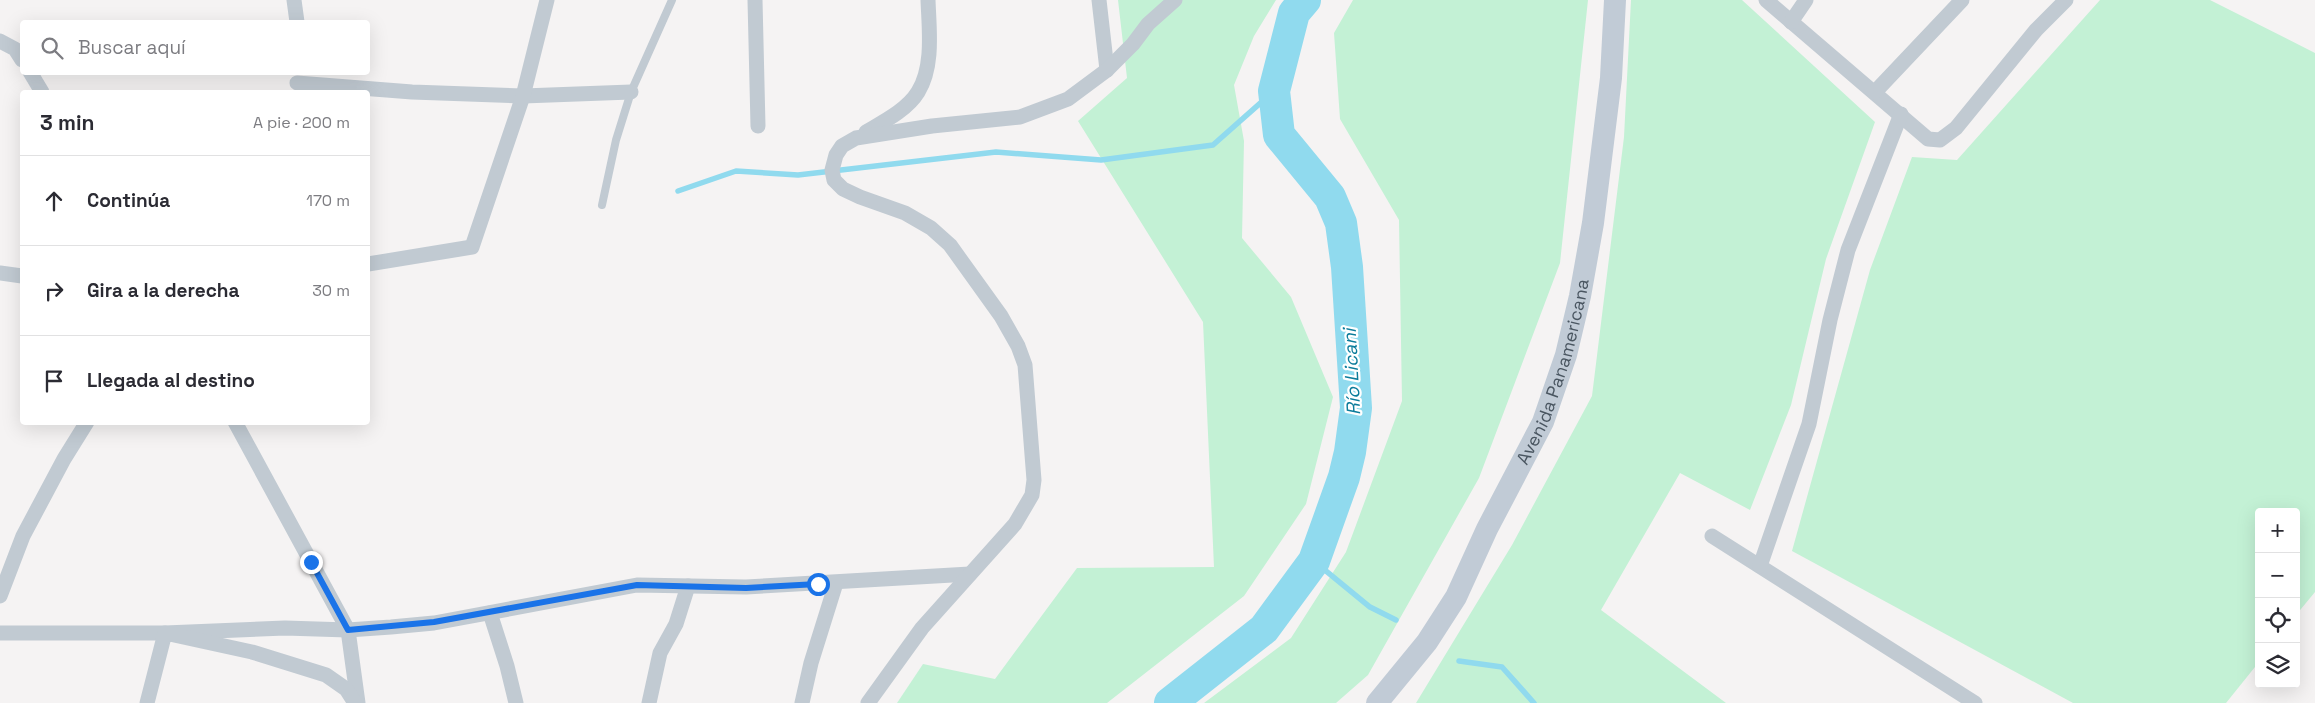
<!DOCTYPE html>
<html lang="es">
<head>
<meta charset="utf-8">
<style>
	body { margin:0; font-family:"Space Grotesk",sans-serif; background:#f7f7f7; color:#2b2b33 }
	.controls { position:absolute; right:15px; bottom:15px; display:grid; overflow:hidden; border-radius:5px; box-shadow:0 5px 20px #0002 }
	.controls button { width:45px; height:45px; display:grid; place-items:center; padding:0; border:0; border-bottom:1px solid #e1e1e2; background:#fff; color:#2b2b33; font:25px sans-serif }
	.stop { position:absolute; width:15px; height:15px; margin:-11px; border:4px solid #1a73e8; border-radius:50%; background:#fff }
	.stop.end { background:#1a73e8; border-color:#fff; box-shadow:0 1px 5px #0008 }
	.list { margin:0; padding:0; list-style:none }
	h2 { display:flex; justify-content:space-between; align-items:center; height:65px; margin:0; padding:0 20px; font-size:21px }
	h2 small { font-size:16px; font-weight:400; color:#7c7c81 }
	.list li { display:grid; grid-template-columns:32px 1fr auto; gap:15px; align-items:center; box-sizing:border-box; height:90px; padding:0 20px; border-top:1px solid #e1e1e2 }
	.list b { display:block; font-size:19px; white-space:nowrap }
	.list em { font-size:16px; font-style:normal; color:#7c7c81 }
	.icon { flex:none; width:28px; height:28px; fill:none; stroke:currentColor; stroke-width:2; stroke-linecap:round; stroke-linejoin:round }
	.map { position:relative; flex:none; width:2315px; height:703px; overflow:hidden }
	.search { position:absolute; background:#fff; box-shadow:0 5px 20px #0002; left:20px; top:20px; width:350px; height:55px; display:flex; align-items:center; gap:12px; box-sizing:border-box; padding:0 18px; border-radius:5px; color:#7c7c81; font-size:19px }
	.panel { position:absolute; background:#fff; box-shadow:0 5px 20px #0002; left:20px; top:90px; width:350px; height:335px; border-radius:5px }
	.map>svg:first-child { display:block }
</style>
</head>
<body>
<div class="map">
<svg width="2315" height="703" viewBox="0 0 2315 703">
	<rect width="100%" height="100%" fill="#f5f3f3"/>
	<g fill="#c3f1d5">
		<polygon points="1118,0 1276,0 1254,36 1234,85 1244,141 1242,238 1291,297 1333,397 1306,504 1244,596 1107,703 897,703 923,664 995,679 1077,568 1214,567 1203,322 1078,121 1127,78"/>
		<polygon points="1353,0 1588,0 1560,263 1479,478 1368,675 1336,703 1204,703 1291,638 1346,552 1402,401 1399,220 1340,119 1334,33"/>
		<polygon points="1631,0 1742,0 1875,122 1826,259 1791,405 1750,510 1680,473 1601,610 1726,703 1416,703 1512,545 1592,396 1624,137"/>
		<polygon points="2100,0 2210,0 2315,53 2315,592 2296,615 2296,512 2259,512 2259,662 2226,703 2073,703 1792,551 1870,270 1912,157 1957,160"/>
	</g>
	<g fill="none" stroke-linecap="round" stroke-linejoin="round">
		<g stroke="#90daee" stroke-width="5.5">
			<polyline points="678,191 736,171 798,175 996,152 1101,160 1213,145 1274,91"/>
			<polyline points="1314,561 1370,607 1396,620"/>
			<polyline points="1459,661 1502,667 1534,703"/>
		</g>
		<polyline stroke="#90daee" stroke-width="32" points="1170,703 1264,629 1314,561 1344,477 1350,452 1356,408 1347,267 1341,223 1330,197 1279,135 1274,91 1294,13 1305,0"/>
		<polyline stroke="#c1cad2" stroke-width="8" points="602,205 616,140 631,92 672,0"/>
		<g stroke="#c1cad2" stroke-width="15">
			<polyline points="294,0 297,22"/>
			<polyline points="755,0 758,126"/>
			<polyline points="1099,0 1107,70"/>
			<polyline points="1766,0 1928,139 1940,140 1956,128 2036,30 2066,0"/>
			<polyline points="1791,22 1806,0"/>
			<polyline points="0,41 15,49 22,60"/>
			<polyline points="30,72 42,92"/>
			<polyline points="297,83 412,92 523,96 631,92"/>
			<polyline points="1875,92 1962,0"/>
			<path d="M 866,132 C 883,122 907,110 918,92 C 934,66 929,29 928,0"/>
			<polyline points="368,264 472,247 523,96 547,0"/>
			<polyline points="0,273 22,276"/>
			<polyline points="235,422 348,630 358,703"/>
			<polyline points="1712,536 1975,703"/>
			<polyline points="1760,566 1809,424 1830,320 1848,250 1901,114"/>
			<polyline points="0,596 23,536 64,459 87,422"/>
			<polyline points="490,613 507,666 516,703"/>
			<polyline points="0,633 165,633 285,628 348,630 391,627 434,623 637,585 746,587 970,574"/>
			<polyline points="147,703 165,633 252,652 326,675 346,689 355,703"/>
			<polyline points="649,703 660,653 676,624 688,586"/>
			<polyline points="802,703 811,663 836,583"/>
			<polyline points="868,703 922,628 1015,524 1032,495 1034,480 1025,365 1018,346 1001,316 950,245 931,228 905,213 860,197 843,189 834,180 832,170 836,155 842,146 856,138 932,126 1020,117 1068,99 1107,70 1133,44 1148,24 1175,0"/>
		</g>
		<path stroke="#c1cbd6" stroke-width="22" id="s1" d="M 1377,703 L 1427,642 L 1456,597 L 1487,529 L 1543,422 L 1566,355 L 1580,296 L 1593,223 L 1611,78 L 1615,0"/>
	</g>
	<g fill="none" stroke-linecap="round" stroke-linejoin="round">
		<polyline stroke="#1a73e8" stroke-width="6" points="311,562 348,630 434,622 637,585 746,588 818,584"/>
	</g>
	<g text-anchor="middle" stroke-width="4.5" stroke-linejoin="round" paint-order="stroke">
		<g font-size="18" fill="#4a5661" stroke="#fff">
			<text dy="6" stroke="none"><textPath href="#s1" startOffset="379">Avenida Panamericana</textPath></text>
		</g>
		<g font-size="19" font-style="italic" fill="#0c7c9b" stroke="#fff">
			<text transform="translate(1351 372) rotate(-93)" y="7">Río Licani</text>
		</g>
	</g>
</svg>
<div class="controls">
<button>+</button>
<button>−</button>
<button><svg class="icon" aria-label="locate" viewBox="0 0 24 24"><circle cx="12" cy="12" r="6"/><path d="M12 2v4M12 18v4M2 12h4M18 12h4"/></svg></button>
<button><svg class="icon" aria-label="layers" viewBox="0 0 24 24"><path d="M12 4l9 5-9 5-9-5zM3 14l9 5 9-5"/></svg></button>
</div>
<div class="stop" style="left:818px;top:584px"></div>
<div class="stop end" style="left:311px;top:562px"></div>
<div class="search"><svg class="icon" aria-label="search" viewBox="0 0 24 24"><circle cx="10" cy="10" r="6"/><path d="M15 15l6 6"/></svg>Buscar aquí</div>
<section class="panel">
<h2>3 min<small>A pie · 200 m</small></h2>
<ul class="list">
<li><svg class="icon" aria-label="ahead" viewBox="0 0 24 24"><path d="M12 20V5M6 11l6-6 6 6"/></svg><div><b>Continúa</b></div><em>170 m</em></li>
<li><svg class="icon" aria-label="right" viewBox="0 0 24 24"><path d="M7 20v-9h11M14 6l5 5-5 5"/></svg><div><b>Gira a la derecha</b></div><em>30 m</em></li>
<li><svg class="icon" aria-label="arrive" viewBox="0 0 24 24"><path d="M6 21V4h12l-3 4 3 4H6"/></svg><div><b>Llegada al destino</b></div></li>
</ul>
</section>
</div>
</body>
</html>
